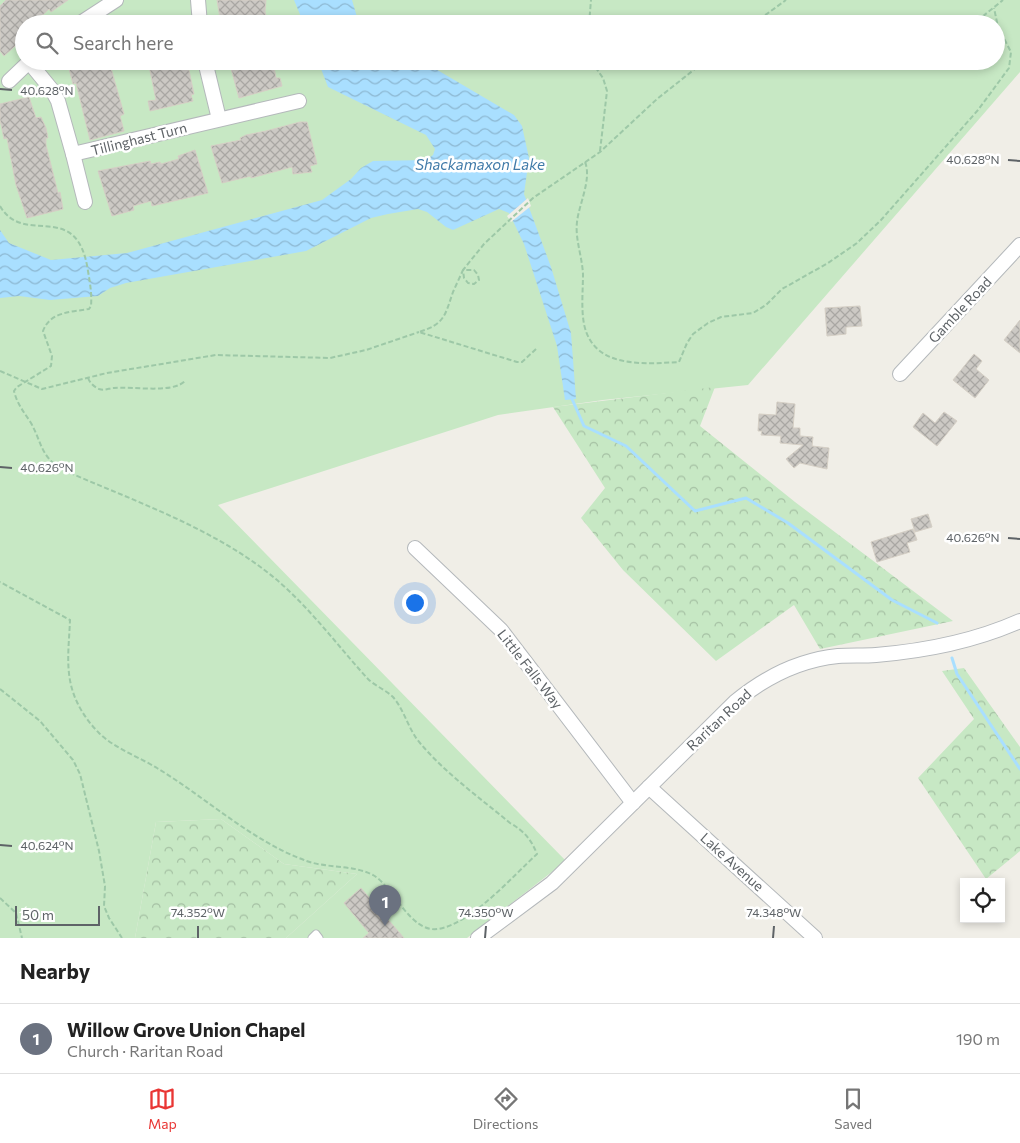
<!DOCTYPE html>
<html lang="en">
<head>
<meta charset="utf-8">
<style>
	body { margin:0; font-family:Commissioner,sans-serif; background:#f6f6f6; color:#222 }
	.controls { position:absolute; right:15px; bottom:15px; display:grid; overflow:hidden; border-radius:0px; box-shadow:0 2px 8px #0003 }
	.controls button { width:45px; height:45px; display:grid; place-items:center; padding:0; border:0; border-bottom:1px solid #e0e0e0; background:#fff; color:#222; font:25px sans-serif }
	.scale { position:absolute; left:15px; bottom:12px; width:85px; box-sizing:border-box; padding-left:5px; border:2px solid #5e6367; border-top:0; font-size:14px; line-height:18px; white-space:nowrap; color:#5e6367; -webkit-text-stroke:4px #fff; paint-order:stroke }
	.you { position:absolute; left:414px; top:602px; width:18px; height:18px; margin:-12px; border:4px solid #fff; border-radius:50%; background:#1a73e8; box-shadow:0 0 0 8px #1a73e833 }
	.badge { display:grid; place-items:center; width:32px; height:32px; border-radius:50%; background:#e93634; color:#fff; font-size:16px; font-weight:700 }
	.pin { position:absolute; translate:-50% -41px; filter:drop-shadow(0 1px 2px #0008) }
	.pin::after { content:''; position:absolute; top:26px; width:18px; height:15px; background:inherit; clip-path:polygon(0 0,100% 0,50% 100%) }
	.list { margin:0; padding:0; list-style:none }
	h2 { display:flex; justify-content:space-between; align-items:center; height:65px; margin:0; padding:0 20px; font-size:21px }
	h2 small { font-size:16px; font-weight:400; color:#767676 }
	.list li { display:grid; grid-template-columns:32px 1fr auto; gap:15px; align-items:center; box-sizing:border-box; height:70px; padding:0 20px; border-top:1px solid #e0e0e0 }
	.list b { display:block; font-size:19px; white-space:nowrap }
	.list p { margin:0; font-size:16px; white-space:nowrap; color:#767676 }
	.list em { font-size:16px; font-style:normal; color:#767676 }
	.icon { flex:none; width:28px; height:28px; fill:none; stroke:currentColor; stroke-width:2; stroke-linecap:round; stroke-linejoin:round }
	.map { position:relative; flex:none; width:1020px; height:938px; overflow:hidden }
	.search { position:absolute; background:#fff; box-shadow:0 2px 8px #0003; left:15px; right:15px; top:15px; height:55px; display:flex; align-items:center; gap:12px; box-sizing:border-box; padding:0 18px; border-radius:28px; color:#767676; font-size:19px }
	.sheet { height:135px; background:#fff }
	nav { display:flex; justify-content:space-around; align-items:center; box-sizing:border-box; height:70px; border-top:1px solid #e0e0e0; background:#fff; font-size:14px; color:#767676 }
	nav a { display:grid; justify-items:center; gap:2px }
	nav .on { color:#e93634 }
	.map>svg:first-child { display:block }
</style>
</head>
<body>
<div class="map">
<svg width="1020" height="938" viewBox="0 0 1020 938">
	<defs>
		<pattern id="forest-crowns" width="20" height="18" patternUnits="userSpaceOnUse" patternTransform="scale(1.25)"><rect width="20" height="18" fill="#c7e8c4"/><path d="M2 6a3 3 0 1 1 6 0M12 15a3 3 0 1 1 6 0" fill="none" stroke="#a5c0a3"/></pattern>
		<pattern id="water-waves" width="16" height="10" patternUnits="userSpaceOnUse" patternTransform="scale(1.25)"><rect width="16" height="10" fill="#a9dfff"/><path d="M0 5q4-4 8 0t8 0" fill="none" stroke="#8db8d2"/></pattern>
		<pattern id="building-cross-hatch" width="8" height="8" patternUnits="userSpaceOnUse" patternTransform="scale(1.25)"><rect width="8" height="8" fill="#ccc9c4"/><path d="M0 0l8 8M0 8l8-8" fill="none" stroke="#a9a7a3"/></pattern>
	</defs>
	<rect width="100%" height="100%" fill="#f0eee7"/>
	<path fill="#c7e8c4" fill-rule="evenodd" d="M 0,0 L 1020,0 L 1020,72 L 748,385 L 603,400 L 498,415 L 218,505 L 566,861 L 467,938 L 286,938 L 357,874 L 284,864 L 221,819 L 156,822 L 135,938 L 0,938 ZM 24,24 L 996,24 L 996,61 L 24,61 Z"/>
	<g fill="url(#forest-crowns)">
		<polygon points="715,387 700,426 795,502 953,621 820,649 794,605 716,661 623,570 581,518 605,488 553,407"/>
		<polygon points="964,668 1020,747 1020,851 986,879 918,778 974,719 942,671"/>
		<polygon points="221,819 284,864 357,874 286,938 135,938 156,822"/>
	</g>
	<g fill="url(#water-waves)">
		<polygon points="294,0 352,0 357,17 362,24 304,24"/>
		<polygon points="318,61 422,61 514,115 522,126 529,158 524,194 551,267 571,333 576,399 565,400 557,346 524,244 509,213 499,209 453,230 446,227 427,212 418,209 388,214 371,218 306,251 126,283 110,288 98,296 50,300 19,296 0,298 0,230 9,243 51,260 127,253 322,200 351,179 361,168 373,161 426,160 433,155 435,149 426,135 328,87"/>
	</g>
	<polygon fill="#f0eee7" points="528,198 531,206 511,222 507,216"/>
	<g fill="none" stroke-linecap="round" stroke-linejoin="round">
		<g stroke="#a9dfff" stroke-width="3">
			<polyline points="572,399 584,426 626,446 695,511 746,498 788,523 892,600 937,623"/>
			<polyline points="952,658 957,674 1020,769"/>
		</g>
	</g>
	<g fill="url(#building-cross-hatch)" stroke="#d5cfc5">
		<polygon points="6,0 68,0 51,12 49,9 33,24 24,24 24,38 4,56 0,51 0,6"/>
		<polygon points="217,0 266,0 265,12 268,24 221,24"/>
		<polygon points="67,61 109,61 124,114 120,116 124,131 90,140 76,83 73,84"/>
		<polygon points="148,61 187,61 194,94 191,95 193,101 150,111 148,101 156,100"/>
		<polygon points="244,61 273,61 276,78 280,78 282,86 239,98 230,65"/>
		<polygon points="29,97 36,118 41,117 46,128 48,138 46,138 46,145 58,193 60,192 63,209 27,218 16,185 7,138 4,139 0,120 0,104"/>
		<polygon points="300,122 307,122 317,164 310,166 312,172 293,174 292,167 251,178 251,176 222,183 211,146 241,140 240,138 246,135 266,131"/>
		<polygon points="195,150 208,193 152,206 151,201 133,206 134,210 112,216 98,171 150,161 151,164 160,162 161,164 179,159 178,156"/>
		<polygon points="860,306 862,326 846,327 846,334 827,336 825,308"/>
		<polygon points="1020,320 1020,353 1004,340"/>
		<polygon points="974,354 982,361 976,369 989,380 975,398 953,380"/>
		<polygon points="777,402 795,404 793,428 800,428 800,436 813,437 812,446 829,448 827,469 800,463 794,468 786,459 803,445 780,443 781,436 761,435 762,431 758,431 759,414 776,415"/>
		<polygon points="944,412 957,421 937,446 913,427 923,413 935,423"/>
		<polygon points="928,514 932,527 915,532 911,519"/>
		<polygon points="913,529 917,540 907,543 910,552 877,562 871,542"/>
		<polygon points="361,888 404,938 363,938 369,933 344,903"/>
	</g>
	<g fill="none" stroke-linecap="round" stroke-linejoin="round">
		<defs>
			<polyline id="service" points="312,938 316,934 319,938"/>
			<g id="minor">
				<polyline points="198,0 200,24"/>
				<polyline points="79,24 116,0"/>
				<polyline points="205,61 219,119"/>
				<polyline points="29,62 52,90 58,101 73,154 299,101"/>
				<polyline points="9,81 30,61"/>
				<polyline points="73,154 85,202"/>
				<polyline points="900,374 1020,245"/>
				<polyline points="415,548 501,630 633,803"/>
				<polyline points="649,787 815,938"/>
				<path d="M 478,938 L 552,883 L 735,702 C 764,678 799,660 838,656 C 851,655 863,656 876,655 C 925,651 975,641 1020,621"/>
			</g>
		</defs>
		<use href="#service" stroke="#b4b8bb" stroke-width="9"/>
		<use href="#minor" stroke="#b4b8bb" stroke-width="16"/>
		<g stroke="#9dc8a7" stroke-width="2" stroke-dasharray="5 2.5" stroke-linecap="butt">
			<polyline points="977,21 1003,0"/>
			<polyline points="589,24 591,0"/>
			<polyline points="753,24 786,0"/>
			<polyline points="591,61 603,78 607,91 600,151"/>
			<path d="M 585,162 C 592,179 579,204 577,222 C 575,239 582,256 583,274 C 583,290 581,308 584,324 C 593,369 644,364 679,362 L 687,343 L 693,334 L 708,323 L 721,317 L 753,313 L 766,305 L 782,289 L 828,263 L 857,243 L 881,220 L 978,110 L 1009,68 L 1011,52 L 998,27 L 994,8"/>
			<path d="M 0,206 C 24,248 77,197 88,271 C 90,283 92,294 91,306 L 89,309 C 70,312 50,312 43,331 L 52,356 L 51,366 L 17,387 L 14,391 C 17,404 24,412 31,423 C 42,443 40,455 61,469 C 129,499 208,526 267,572 C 306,602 335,643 368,679 C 375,686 386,690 393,697 C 405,711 408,729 420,743 C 445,773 480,798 510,823 C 524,831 531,839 537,854 C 512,877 471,924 438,929 C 410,933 394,887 373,875 C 352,864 326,869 304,860 C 252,841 205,797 157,768 C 139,757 114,748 99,733 C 90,724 82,713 77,702 C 64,675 69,648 70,620 L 0,582"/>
			<path d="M 536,349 L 522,362 L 517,362 L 419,332 C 445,324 445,315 453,292 C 456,285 460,277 463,270 L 474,270 L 478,275 L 479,280 L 474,284 L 468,283 L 464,278 L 463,270 L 484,244 L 533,198 L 600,152 L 657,99 L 705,61"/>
			<polyline points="0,371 42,389 107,373 216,355 330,358 366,350 419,332"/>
			<path d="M 88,378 C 90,383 94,387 99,389 C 105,391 109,388 114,388 C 132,386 172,394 185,381"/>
			<polyline points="0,689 40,721 73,760 80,774 99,851 105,886 104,906 109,918 122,938"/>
			<polyline points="0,898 16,913 22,938"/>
		</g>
		<use href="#service" stroke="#fff" stroke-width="7"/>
		<use href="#minor" stroke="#fff" stroke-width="14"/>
	</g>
	<path fill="none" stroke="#5e6367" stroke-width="2" d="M 0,89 L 12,90M 1008,160 L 1020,161M 0,467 L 12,468M 1008,538 L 1020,539M 0,845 L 12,846M 198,938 L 198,926M 485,938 L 486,926M 773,938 L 774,926"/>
	<g text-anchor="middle" stroke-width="5" stroke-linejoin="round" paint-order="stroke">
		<g font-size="14" fill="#5e6367" stroke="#fff">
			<text transform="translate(139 139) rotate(-14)" y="5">Tillinghast Turn</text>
			<text transform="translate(960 310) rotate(-47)" y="5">Gamble Road</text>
			<text transform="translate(530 669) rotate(52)" y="5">Little Falls Way</text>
			<text transform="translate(719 720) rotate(-43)" y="5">Raritan Road</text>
			<text transform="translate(732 862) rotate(42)" y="5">Lake Avenue</text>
		</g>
		<g font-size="15" font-style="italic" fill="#417ba9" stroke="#fff">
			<text x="480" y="170">Shackamaxon Lake</text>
		</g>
	</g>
	<g font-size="12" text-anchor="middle" fill="#5e6367" stroke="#fff" stroke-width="5" stroke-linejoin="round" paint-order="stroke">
		<text x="47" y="95">40.628°N</text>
		<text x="973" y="164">40.628°N</text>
		<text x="47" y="472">40.626°N</text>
		<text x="973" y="542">40.626°N</text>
		<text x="47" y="850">40.624°N</text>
		<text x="198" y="917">74.352°W</text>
		<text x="486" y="917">74.350°W</text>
		<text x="774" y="917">74.348°W</text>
	</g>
</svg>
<div class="controls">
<button><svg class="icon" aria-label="locate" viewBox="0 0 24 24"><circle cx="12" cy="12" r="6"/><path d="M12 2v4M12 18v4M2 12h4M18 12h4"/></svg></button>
</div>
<div class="scale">50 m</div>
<div class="you"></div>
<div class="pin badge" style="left:385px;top:926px;background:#6b7280">1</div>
<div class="search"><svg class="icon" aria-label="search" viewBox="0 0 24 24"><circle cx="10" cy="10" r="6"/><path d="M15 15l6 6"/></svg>Search here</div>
</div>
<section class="sheet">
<h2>Nearby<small></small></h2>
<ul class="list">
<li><span class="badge" style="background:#6b7280">1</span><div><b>Willow Grove Union Chapel</b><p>Church · Raritan Road</p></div><em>190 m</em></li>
</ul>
</section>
<nav>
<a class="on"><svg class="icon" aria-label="map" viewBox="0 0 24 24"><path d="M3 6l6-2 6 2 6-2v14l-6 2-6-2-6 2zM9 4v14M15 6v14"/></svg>Map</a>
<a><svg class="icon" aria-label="directions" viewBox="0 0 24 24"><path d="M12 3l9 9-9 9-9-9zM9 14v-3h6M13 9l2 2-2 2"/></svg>Directions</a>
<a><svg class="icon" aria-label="saved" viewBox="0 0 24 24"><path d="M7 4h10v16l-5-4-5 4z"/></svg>Saved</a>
</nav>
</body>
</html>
